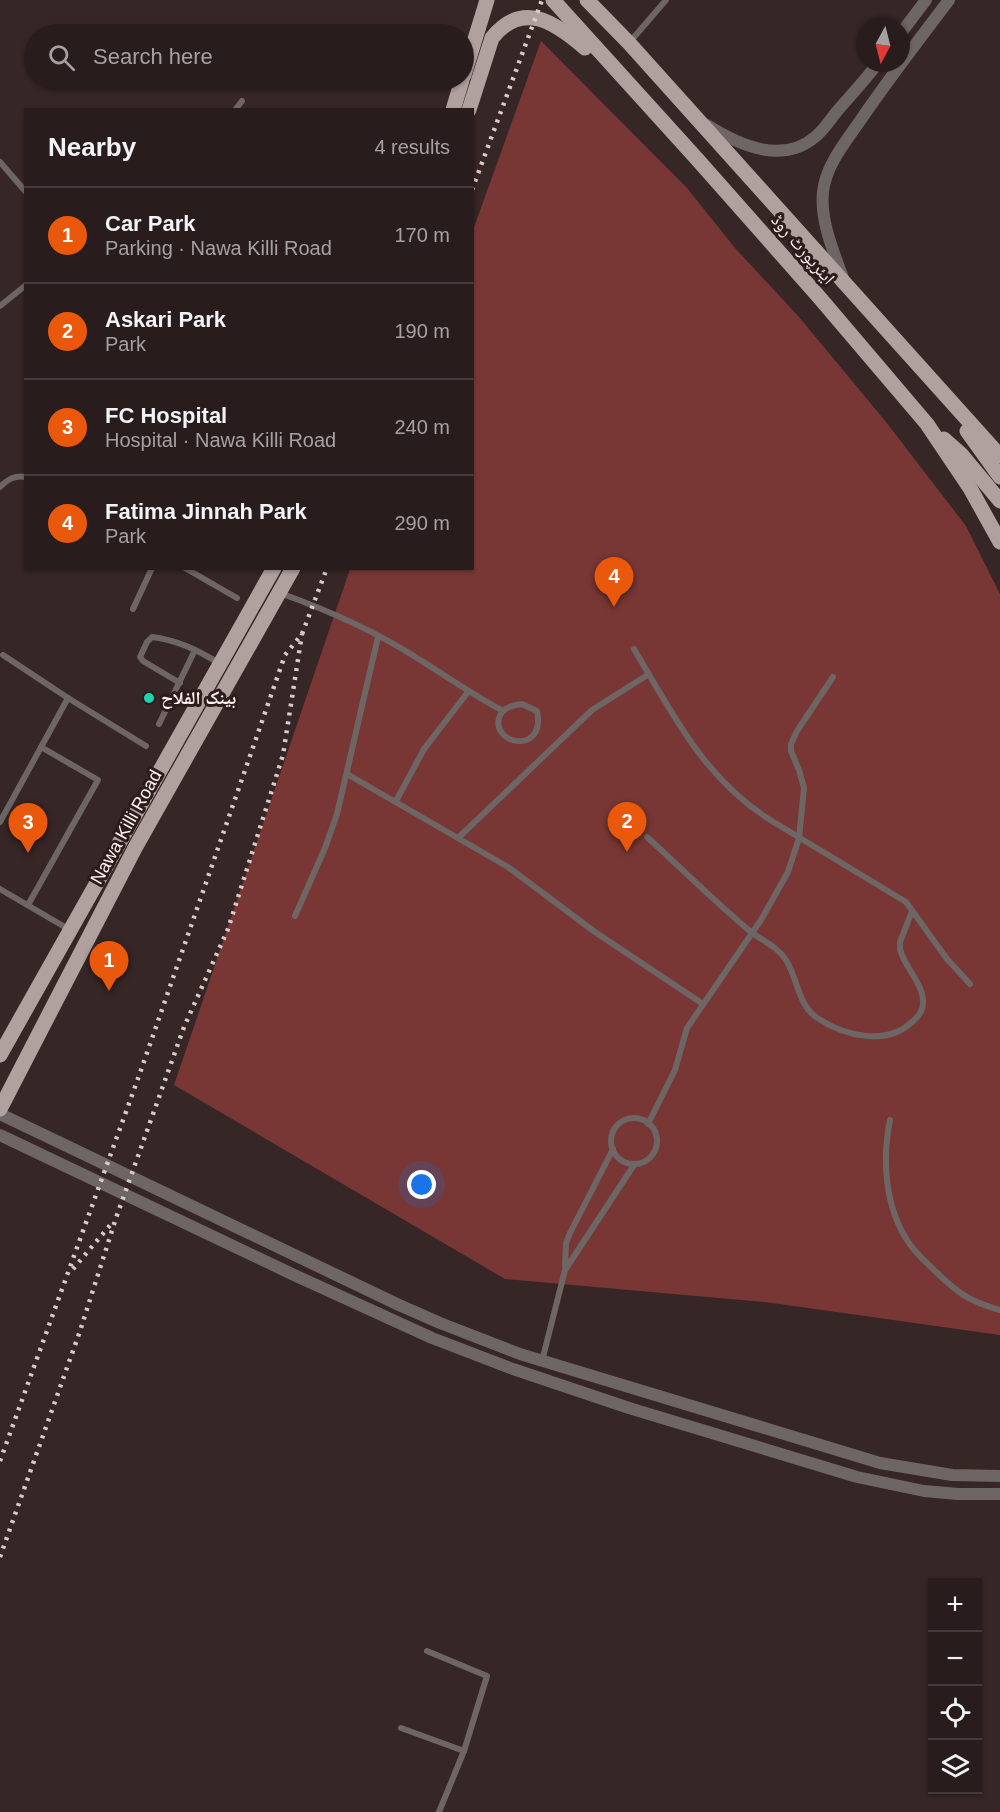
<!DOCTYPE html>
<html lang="en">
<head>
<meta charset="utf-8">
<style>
	body { margin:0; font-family:Helvetica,"Noto Naskh Arabic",sans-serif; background:#342929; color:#f1f3f6 }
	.controls { position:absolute; right:18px; bottom:18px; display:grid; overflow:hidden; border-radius:0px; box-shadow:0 2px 4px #0004 }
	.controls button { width:54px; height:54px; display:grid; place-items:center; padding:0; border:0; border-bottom:2px solid #443a3b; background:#281c1c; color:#f1f3f6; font:30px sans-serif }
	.compass { position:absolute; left:856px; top:18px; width:54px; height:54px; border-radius:50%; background:#281c1c; box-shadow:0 2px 4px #0004; rotate:187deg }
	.you { position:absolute; left:422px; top:1185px; width:21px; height:21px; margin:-15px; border:4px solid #fff; border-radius:50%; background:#1a73e8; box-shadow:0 0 0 9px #1a73e833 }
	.badge { display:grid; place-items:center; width:39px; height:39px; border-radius:50%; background:#ea580c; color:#fff; font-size:20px; font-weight:700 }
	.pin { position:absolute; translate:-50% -50px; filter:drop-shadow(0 2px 3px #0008) }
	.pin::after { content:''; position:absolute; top:32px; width:21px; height:18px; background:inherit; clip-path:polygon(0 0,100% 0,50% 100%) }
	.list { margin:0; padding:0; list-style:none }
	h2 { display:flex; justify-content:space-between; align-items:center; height:78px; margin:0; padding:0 24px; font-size:26px }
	h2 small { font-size:20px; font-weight:400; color:#a5a1a3 }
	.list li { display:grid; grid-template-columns:39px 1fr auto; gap:18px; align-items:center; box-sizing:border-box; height:96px; padding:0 24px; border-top:2px solid #443a3b }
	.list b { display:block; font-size:22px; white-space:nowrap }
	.list p { margin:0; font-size:20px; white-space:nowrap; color:#a5a1a3 }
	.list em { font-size:20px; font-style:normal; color:#a5a1a3 }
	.icon { flex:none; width:33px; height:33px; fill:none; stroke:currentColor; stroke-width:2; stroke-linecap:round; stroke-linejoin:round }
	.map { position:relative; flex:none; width:1000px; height:1812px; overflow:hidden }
	.search { position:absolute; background:#281c1c; box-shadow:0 2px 4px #0004; left:24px; top:24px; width:450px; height:66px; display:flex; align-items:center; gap:15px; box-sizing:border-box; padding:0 21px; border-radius:33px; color:#a5a1a3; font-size:22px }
	.panel { position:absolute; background:#281c1c; box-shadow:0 2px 4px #0004; left:24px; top:108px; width:450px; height:462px; border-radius:0px }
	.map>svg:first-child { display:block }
</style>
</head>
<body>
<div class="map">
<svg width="1000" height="1812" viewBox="0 0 1000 1812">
	<rect width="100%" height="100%" fill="#362625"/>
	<polygon fill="#783734" points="541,41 687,188 735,248 799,317 886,422 966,526 1000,594 1000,1335 765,1302 505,1279 174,1085 350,569 472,568 473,230"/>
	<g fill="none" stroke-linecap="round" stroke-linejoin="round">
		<g stroke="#6e6665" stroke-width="6">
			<polyline points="629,43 666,0"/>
			<polyline points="235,110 242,101"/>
			<polyline points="0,162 26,192"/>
			<polyline points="0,306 26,285"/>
			<path d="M 0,487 C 8,479 15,475 26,477"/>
			<polyline points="185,568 237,598"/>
			<path d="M 280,593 C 327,610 375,631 417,658 C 446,676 473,695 503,711"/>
			<polyline points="133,609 152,568"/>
			<path d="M 634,649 C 672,713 703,776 767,818 L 906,902 L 947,959 L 970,984"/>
			<polyline points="3,655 68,698 146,746"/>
			<path d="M 180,683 L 143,661 L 140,657 L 147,642 L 152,637 C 177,640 200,651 220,664"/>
			<path d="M 522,704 L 537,711 C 546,755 492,745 499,718 C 502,708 512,705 522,704 Z"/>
			<polyline points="159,724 195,650"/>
			<polyline points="347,774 508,867 595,932 703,1004"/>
			<polyline points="396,801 424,749 468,692"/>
			<polyline points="0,822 68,698"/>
			<path d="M 647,837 C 681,868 715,902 751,932 C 763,941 778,947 786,960 C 798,979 798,1007 819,1019 C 845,1036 887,1046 912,1022 C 917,1018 923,1011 923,1003 C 924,984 904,967 900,949 L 900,942 L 912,911"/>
			<polyline points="458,838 592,710 649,674"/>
			<polyline points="0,889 70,930"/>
			<polyline points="28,905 98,780 41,747"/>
			<polyline points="295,916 325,848 337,814 378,637"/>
			<circle cx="634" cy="1141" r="23"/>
			<path d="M 890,1120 C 882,1159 885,1206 907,1240 C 914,1252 925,1261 935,1271 C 958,1293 968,1301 1000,1310"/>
			<polyline points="648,1124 675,1070 687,1028 761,920 788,872 799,838 804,788 799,770 791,751 791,744 797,731 833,677"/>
			<polyline points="565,1266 566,1243 570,1233 613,1149"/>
			<polyline points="542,1361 565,1270 634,1165"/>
			<polyline points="427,1651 487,1676 464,1751 439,1812"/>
			<polyline points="401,1728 464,1751"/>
		</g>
		<g stroke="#6e6665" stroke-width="12">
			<polyline points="901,33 926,0"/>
			<path d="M 707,125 C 739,145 782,165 815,137 C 824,130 831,118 839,109 C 852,94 866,79 878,63"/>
			<path d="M 844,281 C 834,252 820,222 823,192 C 826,163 849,138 864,115 C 891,76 920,38 949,0"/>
			<polyline points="0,1114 399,1305 440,1323 520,1354 880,1463 952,1475 1000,1476"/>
			<polyline points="0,1135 292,1274 432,1338 513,1369 629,1408 857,1477 924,1491 958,1494 1000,1494"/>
		</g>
		<g stroke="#b0a09e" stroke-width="15">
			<polyline points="553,0 697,159 819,297 927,424 970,488 1000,542"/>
			<polyline points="587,0 629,43 1000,456"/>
			<polyline points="464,75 487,0"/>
			<polyline points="453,110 462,80"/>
			<path d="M 469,110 L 492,38 C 522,0 555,22 585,48"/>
			<polyline points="967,431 1000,477"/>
			<polyline points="944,439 961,454 1000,501"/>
			<polyline points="0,1055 274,568"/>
			<polyline points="0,1109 135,848 293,568"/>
		</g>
		<g stroke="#d7ccca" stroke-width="4.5" stroke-dasharray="3 6" stroke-linecap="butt">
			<polyline points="472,190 542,0"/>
			<polyline points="73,1269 112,1223"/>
			<polyline points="0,1461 140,1073 285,655 302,634 327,568"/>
			<polyline points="0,1557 80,1331 116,1218 184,1027 228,929 283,755 302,634"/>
		</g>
	</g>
	<circle fill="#1ad5b2" stroke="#2c1d1c" stroke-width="2" cx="149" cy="698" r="6"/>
	<g text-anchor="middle" stroke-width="6" stroke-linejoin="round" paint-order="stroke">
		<g font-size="18" fill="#fcf2f0" stroke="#2c1d1c">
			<text transform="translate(803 249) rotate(49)" y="6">ایئرپورٹ روڈ</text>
			<text transform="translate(126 827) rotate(-61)" y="6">Nawa Killi Road</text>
		</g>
		<g font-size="18" font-weight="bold" fill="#fcf2f0" stroke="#2c1d1c" text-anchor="start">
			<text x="161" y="704">بینک الفلاح</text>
		</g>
	</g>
</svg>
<div class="controls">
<button>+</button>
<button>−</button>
<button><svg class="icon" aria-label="locate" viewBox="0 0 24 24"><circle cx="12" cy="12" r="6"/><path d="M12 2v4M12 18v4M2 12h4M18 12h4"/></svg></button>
<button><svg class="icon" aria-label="layers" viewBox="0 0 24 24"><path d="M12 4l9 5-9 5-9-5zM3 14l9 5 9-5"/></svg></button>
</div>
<svg class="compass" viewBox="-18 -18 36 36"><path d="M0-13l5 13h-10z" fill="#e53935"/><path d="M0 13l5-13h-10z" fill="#a5a1a3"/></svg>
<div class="you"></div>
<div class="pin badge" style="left:109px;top:991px">1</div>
<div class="pin badge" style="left:627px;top:852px">2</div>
<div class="pin badge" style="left:28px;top:853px">3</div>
<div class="pin badge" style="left:614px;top:607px">4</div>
<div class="search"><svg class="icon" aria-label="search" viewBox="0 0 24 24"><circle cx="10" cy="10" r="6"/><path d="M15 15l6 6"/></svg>Search here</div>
<section class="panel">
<h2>Nearby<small>4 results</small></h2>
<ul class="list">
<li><span class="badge">1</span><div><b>Car Park</b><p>Parking · Nawa Killi Road</p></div><em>170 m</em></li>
<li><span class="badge">2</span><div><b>Askari Park</b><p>Park</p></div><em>190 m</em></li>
<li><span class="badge">3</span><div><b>FC Hospital</b><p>Hospital · Nawa Killi Road</p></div><em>240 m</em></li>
<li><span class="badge">4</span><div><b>Fatima Jinnah Park</b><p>Park</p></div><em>290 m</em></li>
</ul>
</section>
</div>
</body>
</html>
